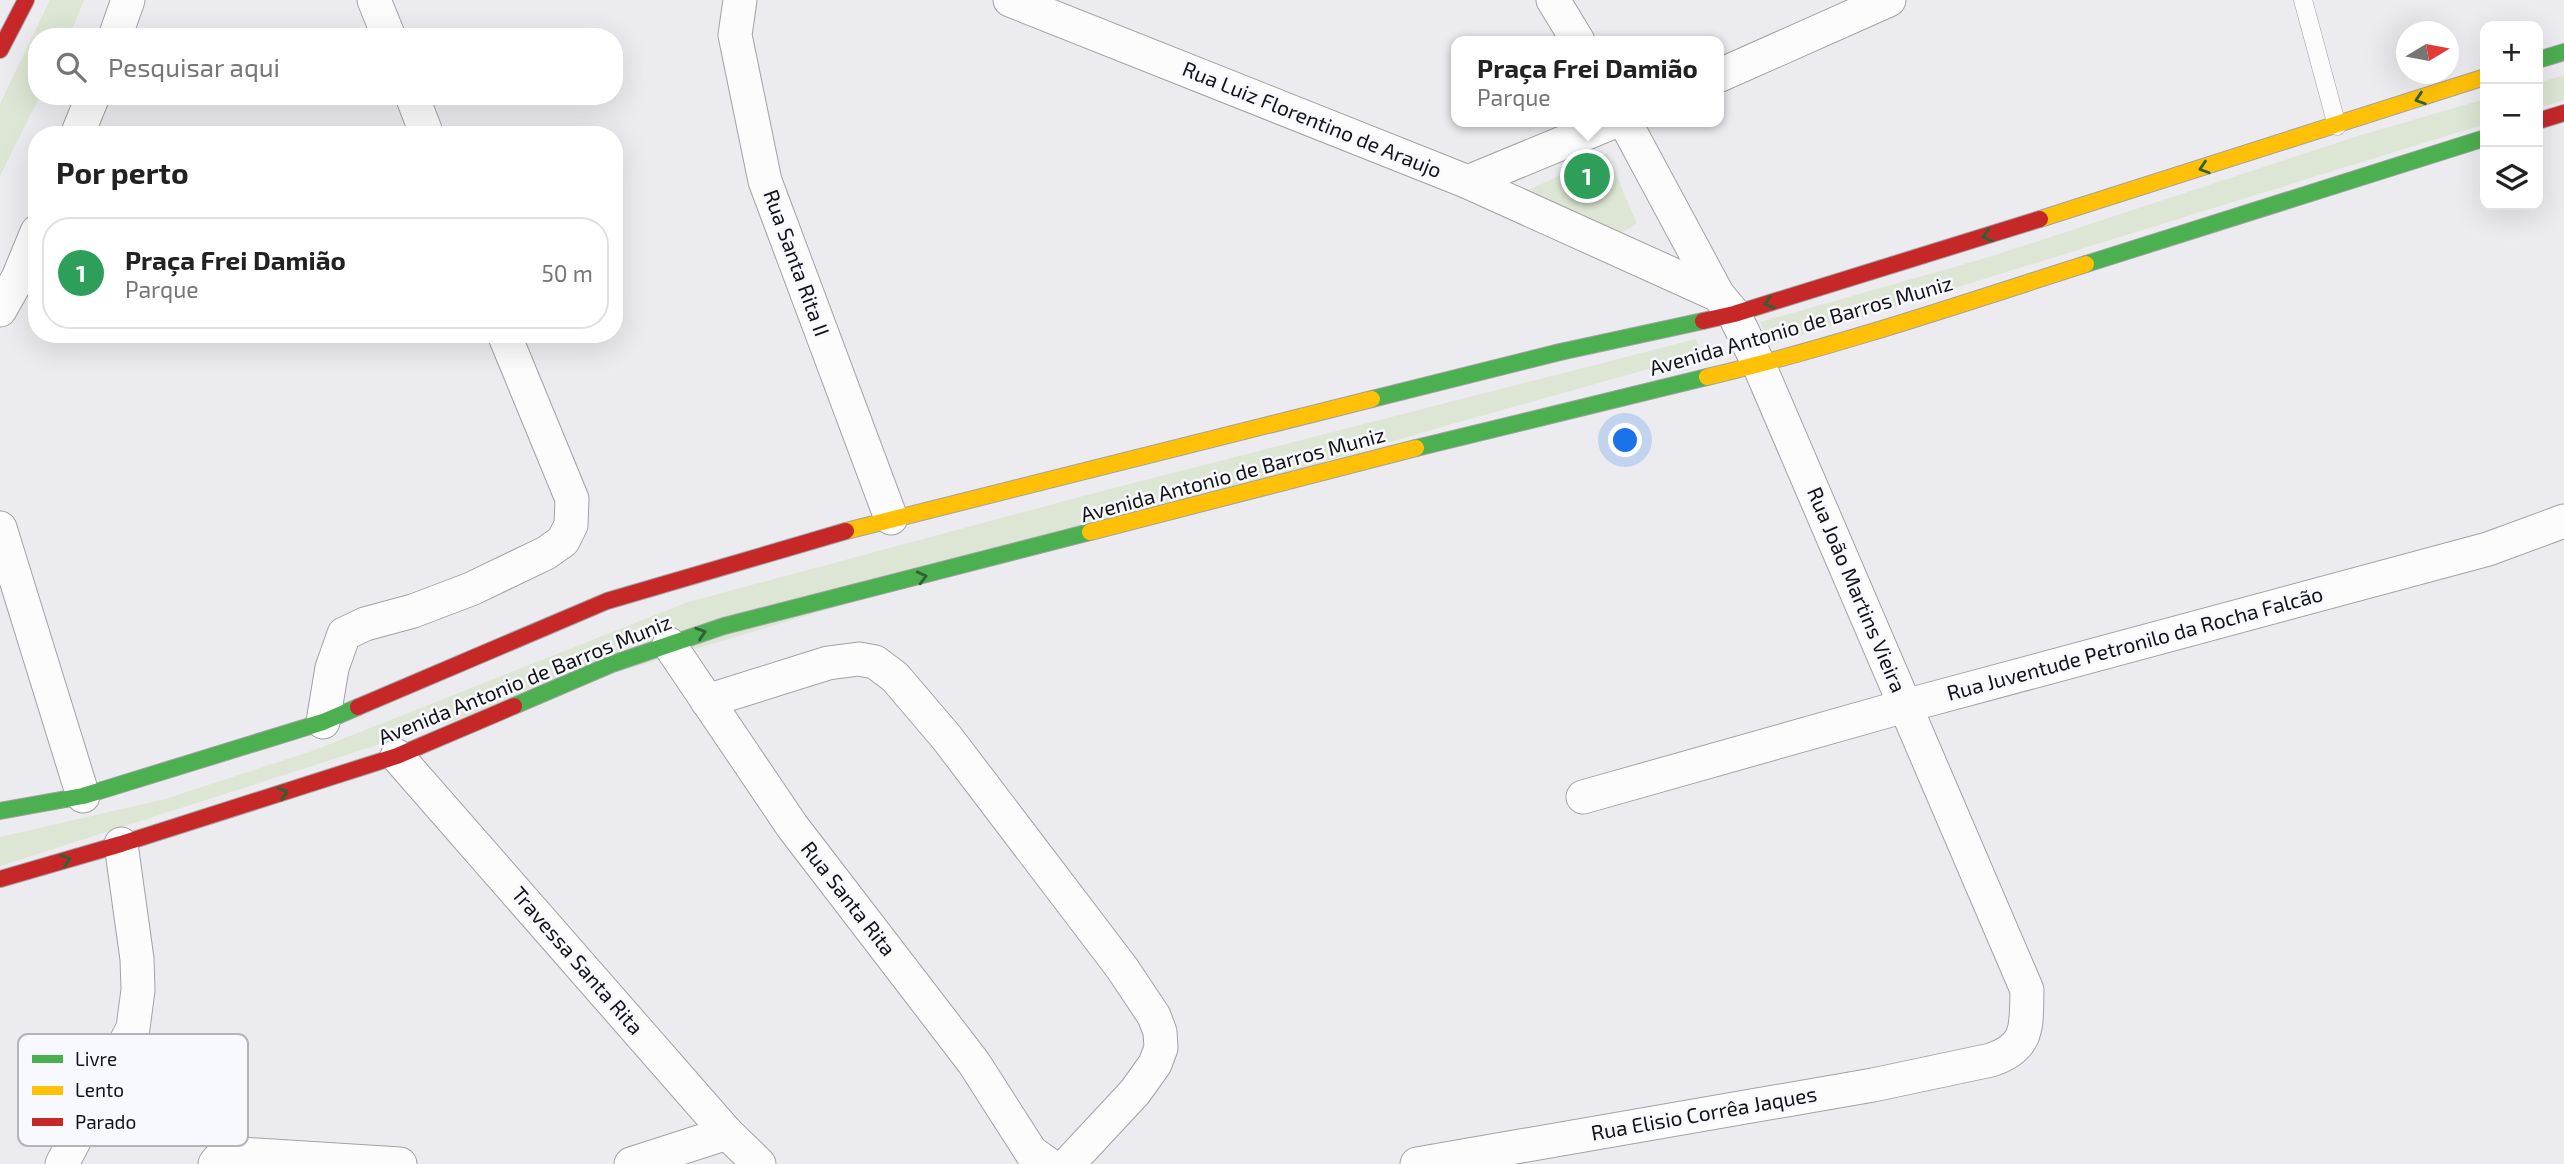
<!DOCTYPE html>
<html lang="pt">
<head>
<meta charset="utf-8">
<style>
	body { margin:0; font-family:"Exo 2",sans-serif; background:#f2f2f2; color:#222 }
	.controls { position:absolute; right:21px; top:21px; display:grid; overflow:hidden; border-radius:14px; box-shadow:0 7px 28px #0002 }
	.controls button { width:63px; height:63px; display:grid; place-items:center; padding:0; border:0; border-bottom:2px solid #e0e0e0; background:#fff; color:#222; font:35px sans-serif }
	.compass { position:absolute; left:2396px; top:21px; width:63px; height:63px; border-radius:50%; background:#fff; box-shadow:0 7px 28px #0002; rotate:80deg }
	.you { position:absolute; left:1626px; top:441px; width:24px; height:24px; margin:-18px; border:5px solid #fff; border-radius:50%; background:#1a73e8; box-shadow:0 0 0 10px #1a73e833 }
	.badge { display:grid; place-items:center; width:46px; height:46px; border-radius:50%; background:#5f5f62; color:#fff; font-size:23px; font-weight:700 }
	.pin { position:absolute; translate:-50% -50%; border:4px solid #fff; box-shadow:0 2px 7px #0006 }
	.popup { position:absolute; left:1451px; top:36px; width:273px; height:91px; box-sizing:border-box; display:grid; place-content:center; border-radius:14px; background:#fff; filter:drop-shadow(0 2px 5px #0005); font-size:23px; white-space:nowrap; color:#767676 }
	.popup b { font-size:26px; color:#222 }
	.popup::after { content:''; position:absolute; left:50%; top:100%; margin-left:-14px; border:14px solid transparent; border-top-color:#fff }
	.list { margin:0; padding:0; list-style:none }
	h2 { display:flex; justify-content:space-between; align-items:center; height:91px; margin:0; padding:0 28px; font-size:30px }
	h2 small { font-size:23px; font-weight:400; color:#767676 }
	.list li { display:grid; grid-template-columns:46px 1fr auto; gap:21px; align-items:center; box-sizing:border-box; height:112px; margin:0 14px 14px; padding:0 14px; border:2px solid #e0e0e0; border-radius:28px }
	.list b { display:block; font-size:26px; white-space:nowrap }
	.list p { margin:0; font-size:23px; white-space:nowrap; color:#767676 }
	.list em { font-size:23px; font-style:normal; color:#767676 }
	.icon { flex:none; width:38px; height:38px; fill:none; stroke:currentColor; stroke-width:2; stroke-linecap:round; stroke-linejoin:round }
	.map { position:relative; flex:none; width:2564px; height:1164px; overflow:hidden }
	.search { position:absolute; background:#fff; box-shadow:0 7px 28px #0002; left:28px; top:28px; width:595px; height:77px; display:flex; align-items:center; gap:18px; box-sizing:border-box; padding:0 24px; border-radius:28px; color:#767676; font-size:26px }
	.panel { position:absolute; background:#fff; box-shadow:0 7px 28px #0002; left:28px; top:126px; width:595px; height:217px; border-radius:28px }
	.map>svg:first-child { display:block }
</style>
</head>
<body>
<div class="map">
<svg width="2564" height="1164" viewBox="0 0 2564 1164">
	<rect width="100%" height="100%" fill="#ececf0"/>
	<g fill="#dde6d4">
		<polygon points="50,0 84,0 69,37 37,37 37,96 40,96 0,176 0,104"/>
		<polygon points="2564,75 2564,100 2538,108 2538,83"/>
		<polygon points="2485,99 2485,124 1771,345 1760,322 1989,257 2361,135"/>
		<polygon points="1607,153 1637,224 1607,240 1510,199"/>
		<polygon points="1696,339 1702,354 1431,430 446,723 0,866 0,837 165,799 312,751 688,602 1083,496"/>
	</g>
	<g fill="none" stroke-linecap="round" stroke-linejoin="round">
		<defs>
			<polyline id="lane" points="2303,0 2337,126"/>
			<g id="street">
				<polyline points="374,0 389,37"/>
				<polyline points="740,0 735,35 765,181 891,518"/>
				<polyline points="1010,0 1468,182 1613,122"/>
				<polyline points="1553,0 1578,41"/>
				<polyline points="115,37 128,0"/>
				<polyline points="1718,76 1889,0"/>
				<polyline points="412,96 427,135"/>
				<polyline points="77,135 93,96"/>
				<polyline points="1468,182 1718,295"/>
				<polyline points="0,310 18,278 37,232"/>
				<polyline points="0,528 83,796"/>
				<polyline points="669,644 792,826 974,1063 1031,1152 1048,1164"/>
				<polyline points="707,701 828,663 859,659 875,662 895,677 947,738 1122,968 1154,1016 1160,1032 1161,1048 1155,1064 1135,1092 1068,1164"/>
				<polyline points="323,722 332,668 344,634 365,624 413,611 471,589 546,553 563,541 571,525 572,499 504,334"/>
				<polyline points="397,756 727,1133 759,1164"/>
				<polyline points="1583,797 1905,706 2488,549 2564,521"/>
				<polyline points="62,1164 133,1028 138,990 137,959 121,844"/>
				<polyline points="215,1164 218,1160 241,1154 400,1164"/>
				<polyline points="631,1164 727,1133"/>
				<path d="M 1417,1164 L 1873,1085 L 1991,1060 C 2030,1047 2026,1026 2027,990 L 1759,365 L 1734,314 L 1718,295 L 1625,122"/>
			</g>
			<g id="fast">
				<polyline points="2538,60 2564,52"/>
				<polyline points="2086,264 2485,138"/>
				<polyline points="1372,399 1560,352 1703,321"/>
				<polyline points="1416,448 1707,377"/>
				<polyline points="514,706 612,664 724,626 1090,532"/>
				<polyline points="0,811 83,796 323,722 358,707"/>
			</g>
			<g id="slow">
				<polyline points="2040,219 2485,77"/>
				<path d="M 1707,377 C 1835,347 1961,304 2086,264"/>
				<polyline points="846,531 1372,399"/>
				<polyline points="1090,532 1416,448"/>
			</g>
			<g id="jam">
				<polyline points="0,50 26,0"/>
				<polyline points="2538,121 2564,113"/>
				<polyline points="1703,321 1734,314 2040,219"/>
				<polyline points="358,707 607,601 846,531"/>
				<polyline points="0,879 121,844 397,756 514,706"/>
			</g>
		</defs>
		<use href="#lane" stroke="#a2a2a6" stroke-width="19"/>
		<use href="#street" stroke="#a2a2a6" stroke-width="35"/>
		<use href="#fast" stroke="#a2a2a6" stroke-width="18"/>
		<use href="#slow" stroke="#a2a2a6" stroke-width="18"/>
		<use href="#jam" stroke="#a2a2a6" stroke-width="18"/>
		<use href="#lane" stroke="#fcfcfd" stroke-width="18"/>
		<use href="#street" stroke="#fcfcfd" stroke-width="33"/>
		<use href="#fast" stroke="#4caf50" stroke-width="16"/>
		<use href="#slow" stroke="#ffc107" stroke-width="16"/>
		<use href="#jam" stroke="#c62828" stroke-width="16"/>
	</g>
	<defs><path id="oneway-chevron" d="M-2-3.5L2.5 0L-2 3.5" fill="none" stroke-width="1.6" stroke-linecap="round" stroke-linejoin="round" transform="scale(1.75)"/></defs>
	<g stroke="#306133">
		<use href="#oneway-chevron" transform="translate(2420 99) rotate(162)"/>
		<use href="#oneway-chevron" transform="translate(2204 168) rotate(162)"/>
		<use href="#oneway-chevron" transform="translate(1987 236) rotate(163)"/>
		<use href="#oneway-chevron" transform="translate(1769 303) rotate(163)"/>
		<use href="#oneway-chevron" transform="translate(922 577) rotate(-14)"/>
		<use href="#oneway-chevron" transform="translate(701 633) rotate(-18)"/>
		<use href="#oneway-chevron" transform="translate(283 793) rotate(-18)"/>
		<use href="#oneway-chevron" transform="translate(66 860) rotate(-16)"/>
	</g>
	<g text-anchor="middle" stroke-width="5" stroke-linejoin="round" paint-order="stroke">
		<g font-size="21" fill="#131316" stroke="#f8f8ff">
			<text transform="translate(1312 120) rotate(22)" y="7">Rua Luiz Florentino de Araujo</text>
			<text transform="translate(796 263) rotate(70)" y="7">Rua Santa Rita II</text>
			<text transform="translate(1801 326) rotate(-16)" y="7">Avenida Antonio de Barros Muniz</text>
			<text transform="translate(1233 475) rotate(-15)" y="7">Avenida Antonio de Barros Muniz</text>
			<text transform="translate(1856 590) rotate(67)" y="7">Rua João Martins Vieira</text>
			<text transform="translate(2135 644) rotate(-15)" y="7">Rua Juventude Petronilo da Rocha Falcão</text>
			<text transform="translate(525 680) rotate(-22)" y="7">Avenida Antonio de Barros Muniz</text>
			<text transform="translate(848 899) rotate(52)" y="7">Rua Santa Rita</text>
			<text transform="translate(577 961) rotate(49)" y="7">Travessa Santa Rita</text>
			<text transform="translate(1704 1114) rotate(-10)" y="7">Rua Elisio Corrêa Jaques</text>
		</g>
	</g>
	<rect x="18" y="1034" width="230" height="112" rx="10" fill="#f8f8ff" stroke="#b3b3b9" stroke-width="2"/>
	<rect x="32" y="1055" width="31" height="8" fill="#4caf50"/>
	<rect x="32" y="1086" width="31" height="9" fill="#ffc107"/>
	<rect x="32" y="1118" width="31" height="8" fill="#c62828"/>
	<g font-size="19" fill="#131316">
		<text x="75" y="1066">Livre</text>
		<text x="75" y="1097">Lento</text>
		<text x="75" y="1129">Parado</text>
	</g>
</svg>
<div class="controls">
<button>+</button>
<button>−</button>
<button><svg class="icon" aria-label="layers" viewBox="0 0 24 24"><path d="M12 4l9 5-9 5-9-5zM3 14l9 5 9-5"/></svg></button>
</div>
<svg class="compass" viewBox="-18 -18 36 36"><path d="M0-13l5 13h-10z" fill="#e53935"/><path d="M0 13l5-13h-10z" fill="#767676"/></svg>
<div class="you"></div>
<div class="pin badge" style="left:1587px;top:176px;background:#2e9e5b">1</div>
<div class="popup"><b>Praça Frei Damião</b>Parque</div>
<div class="search"><svg class="icon" aria-label="search" viewBox="0 0 24 24"><circle cx="10" cy="10" r="6"/><path d="M15 15l6 6"/></svg>Pesquisar aqui</div>
<section class="panel">
<h2>Por perto<small></small></h2>
<ul class="list">
<li><span class="badge" style="background:#2e9e5b">1</span><div><b>Praça Frei Damião</b><p>Parque</p></div><em>50 m</em></li>
</ul>
</section>
</div>
</body>
</html>
